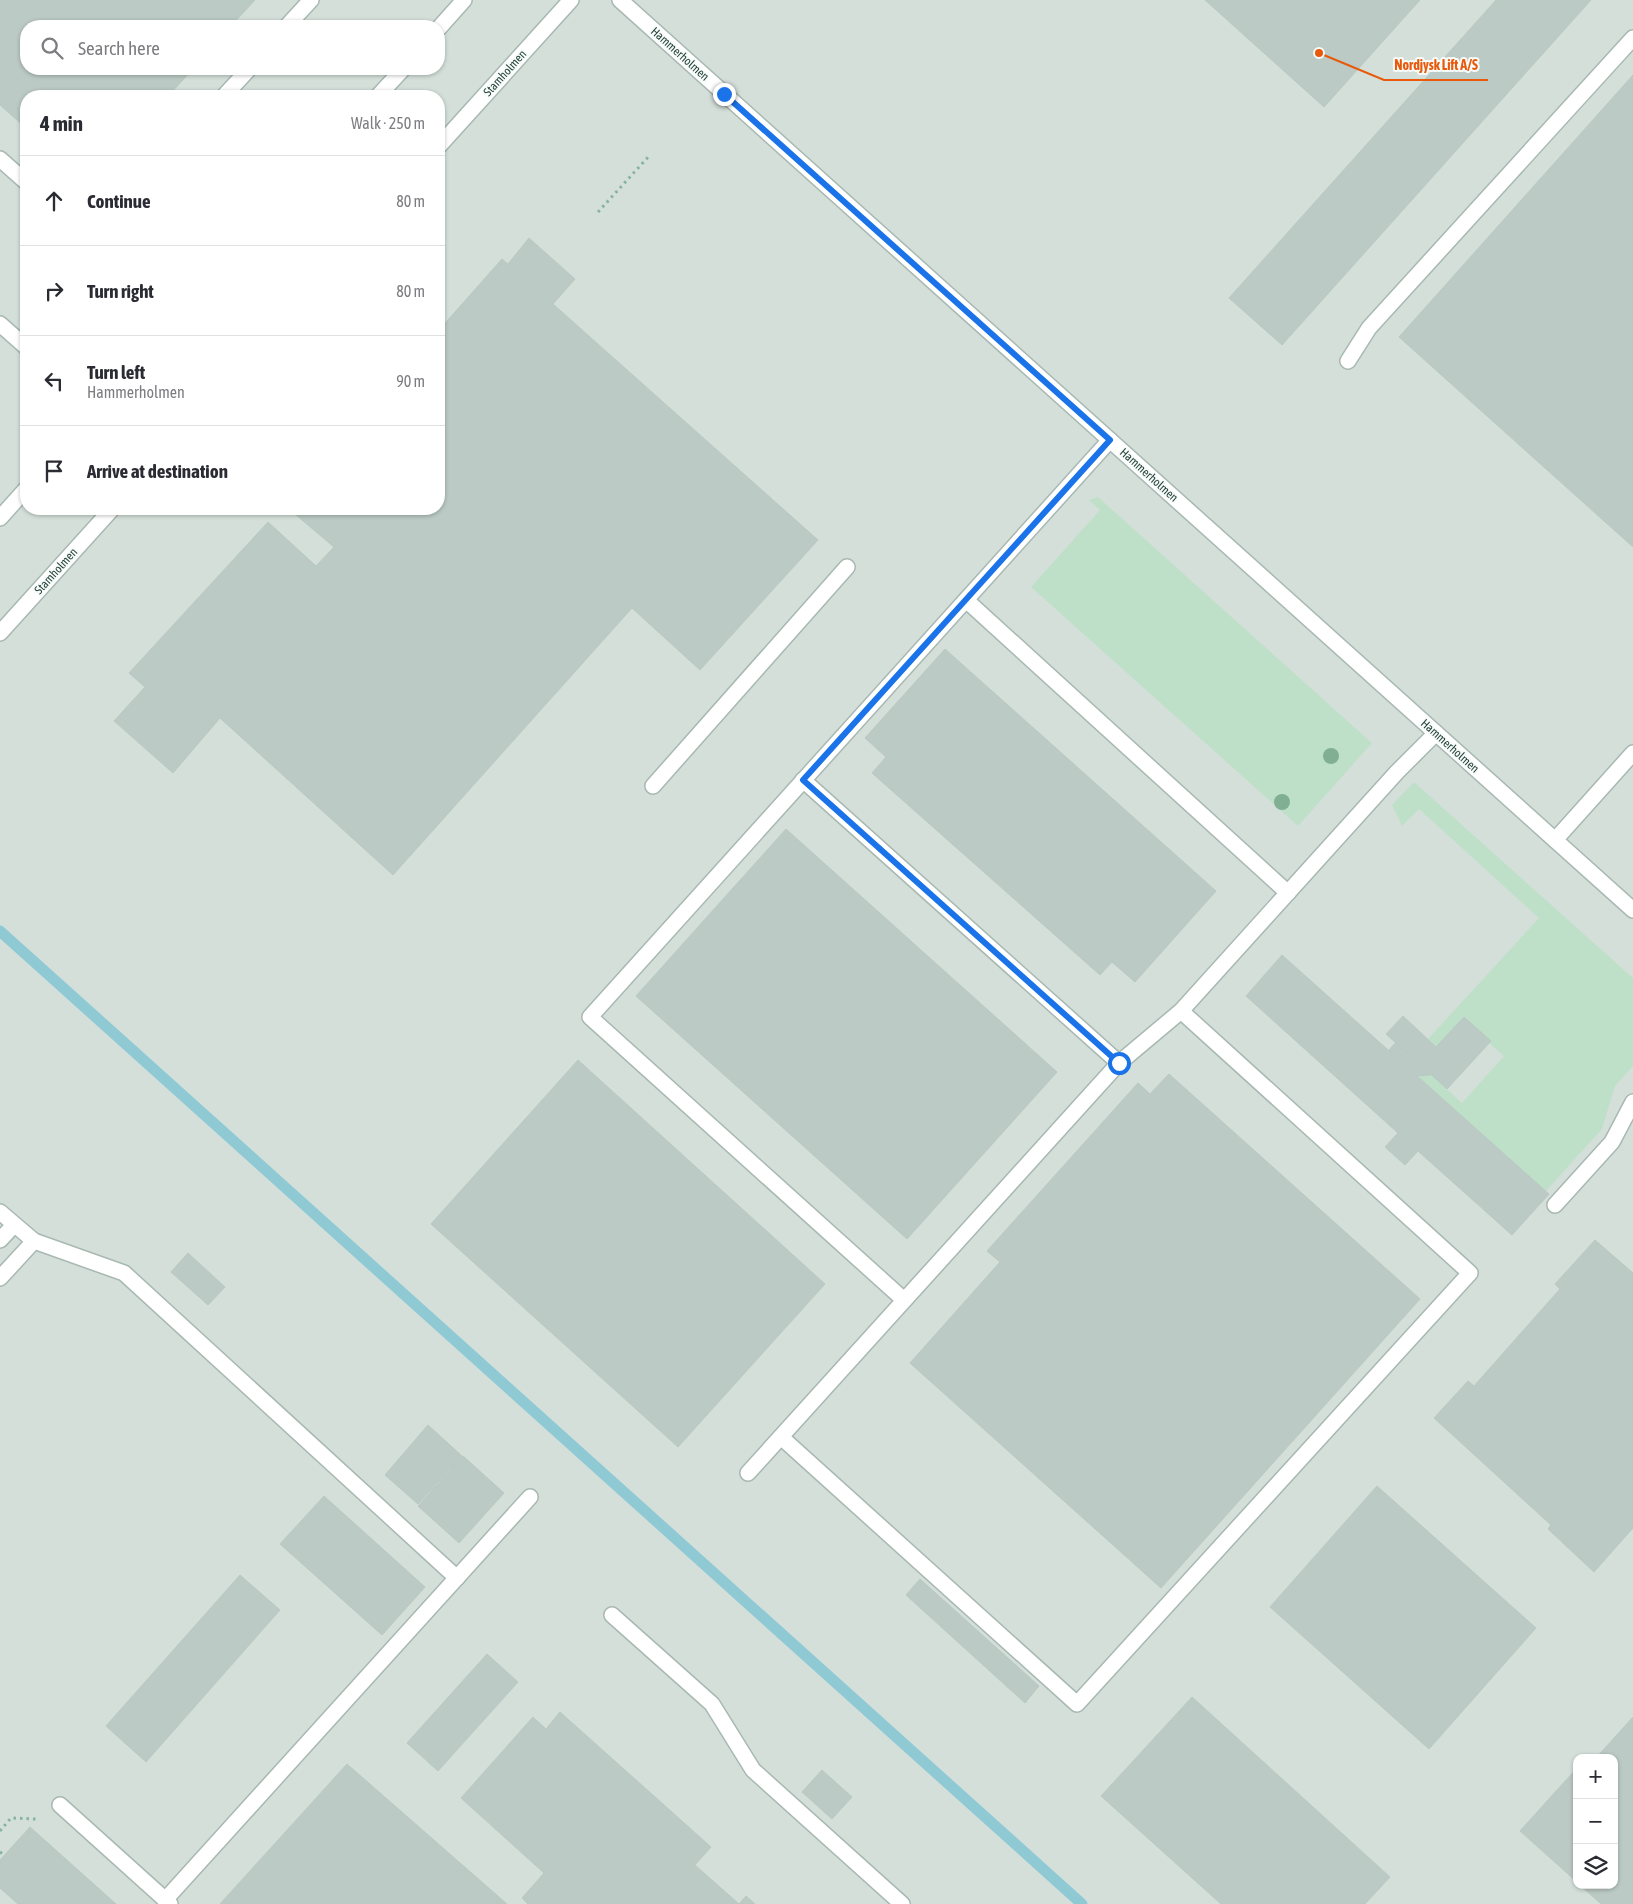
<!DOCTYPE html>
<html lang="en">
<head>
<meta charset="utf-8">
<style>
	body { margin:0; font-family:"Asap Condensed",sans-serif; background:#f2f2f3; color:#2b2b33 }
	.controls { position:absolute; right:15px; bottom:15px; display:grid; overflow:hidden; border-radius:10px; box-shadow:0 1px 4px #0004 }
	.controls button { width:45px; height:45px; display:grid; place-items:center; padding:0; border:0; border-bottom:1px solid #e1e1e2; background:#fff; color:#2b2b33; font:25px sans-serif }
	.stop { position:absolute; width:15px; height:15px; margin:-11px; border:4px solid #1a73e8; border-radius:50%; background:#fff }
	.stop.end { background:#1a73e8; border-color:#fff; box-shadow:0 1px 5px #0008 }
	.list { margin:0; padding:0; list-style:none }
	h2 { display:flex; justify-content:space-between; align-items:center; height:65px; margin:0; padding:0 20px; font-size:21px }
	h2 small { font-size:16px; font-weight:400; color:#7c7c81 }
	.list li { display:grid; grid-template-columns:32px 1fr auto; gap:15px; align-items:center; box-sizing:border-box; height:90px; padding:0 20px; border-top:1px solid #e1e1e2 }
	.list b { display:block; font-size:19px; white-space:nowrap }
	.list p { margin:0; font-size:16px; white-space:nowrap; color:#7c7c81 }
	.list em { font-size:16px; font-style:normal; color:#7c7c81 }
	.icon { flex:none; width:28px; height:28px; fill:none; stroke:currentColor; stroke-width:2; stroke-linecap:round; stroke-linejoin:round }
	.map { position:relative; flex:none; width:1633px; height:1904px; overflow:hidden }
	.search { position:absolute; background:#fff; box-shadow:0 1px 4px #0004; left:20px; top:20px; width:425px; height:55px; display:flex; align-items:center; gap:12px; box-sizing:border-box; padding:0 18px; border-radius:20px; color:#7c7c81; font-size:19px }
	.panel { position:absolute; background:#fff; box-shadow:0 1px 4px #0004; left:20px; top:90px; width:425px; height:425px; border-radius:20px }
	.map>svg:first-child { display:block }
</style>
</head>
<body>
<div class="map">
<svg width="1633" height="1904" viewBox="0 0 1633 1904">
	<rect width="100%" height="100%" fill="#e6efeb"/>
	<path fill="#d4dfda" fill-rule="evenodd" d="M 0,0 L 1633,0 L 1633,1904 L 0,1904 ZM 26,26 L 439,26 L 439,69 L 26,69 ZM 26,96 L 439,96 L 439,509 L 26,509 ZM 1577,1758 L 1614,1758 L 1614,1885 L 1577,1885 Z"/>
	<g fill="#bfe0c8">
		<polygon points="1098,497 1372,743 1298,826 1031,587 1100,510 1089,500"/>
		<polygon points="1414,782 1633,978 1633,1066 1615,1086 1602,1129 1546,1191 1417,1076 1431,1075 1462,1103 1504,1056 1489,1043 1491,1041 1464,1017 1436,1047 1428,1039 1539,918 1419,809 1402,826 1392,805"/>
	</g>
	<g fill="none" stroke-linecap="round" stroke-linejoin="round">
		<polyline stroke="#8ec9d4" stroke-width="11" points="0,931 1082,1904"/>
	</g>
	<g fill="#bbcac4" stroke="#b8c9c2">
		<polygon points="0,0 255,0 231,26 26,26 26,69 193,69 168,96 26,96 26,128 0,105"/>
		<polygon points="1205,0 1420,0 1324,107"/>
		<polygon points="1496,0 1591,0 1282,345 1229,298"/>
		<polygon points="1633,75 1633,547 1399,337"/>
		<polygon points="529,238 575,279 553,304 818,540 700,670 632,608 393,875 220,718 173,773 114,721 145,687 129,673 268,522 316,566 334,547 289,509 439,509 439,330 502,259 508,264"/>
		<polygon points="945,649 1216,891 1135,982 1112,962 1100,975 872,773 886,757 865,738"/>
		<polygon points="786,829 1057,1072 907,1239 636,996"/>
		<polygon points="1282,955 1549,1194 1512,1235 1418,1151 1405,1165 1385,1147 1398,1133 1246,996"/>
		<polygon points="1403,1016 1436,1047 1464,1017 1491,1041 1447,1089 1386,1034"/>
		<polygon points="1396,1042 1431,1075 1417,1076 1389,1050"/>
		<polygon points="578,1060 825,1284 678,1447 431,1224"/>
		<polygon points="1169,1074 1420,1299 1161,1588 910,1363 1000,1262 987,1251 1138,1083 1150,1094"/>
		<polygon points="1595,1240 1633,1273 1633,1528 1594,1572 1548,1529 1551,1525 1434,1418 1468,1381 1474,1386 1560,1289 1555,1284"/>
		<polygon points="188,1253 225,1287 208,1305 171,1272"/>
		<polygon points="428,1425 462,1456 418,1504 385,1475"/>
		<polygon points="463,1456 504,1493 459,1543 418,1506"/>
		<polygon points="1377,1486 1536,1628 1429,1749 1270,1607"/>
		<polygon points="324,1496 425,1587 382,1635 280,1544"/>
		<polygon points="240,1575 280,1610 146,1762 106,1726"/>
		<polygon points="920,1579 1039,1686 1025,1703 906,1595"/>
		<polygon points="487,1654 518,1682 438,1771 407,1743"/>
		<polygon points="1192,1697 1390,1877 1365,1904 1221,1904 1101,1796"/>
		<polygon points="560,1712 711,1847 695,1865 739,1904 746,1896 755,1904 528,1904 522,1898 544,1873 461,1798 533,1717 546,1729"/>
		<polygon points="1633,1717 1633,1904 1601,1904 1580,1885 1614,1885 1614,1758 1596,1758"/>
		<polygon points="347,1764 507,1904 220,1904"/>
		<polygon points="1577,1768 1577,1882 1520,1831"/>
		<polygon points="822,1770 852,1797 832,1819 802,1792"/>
		<polygon points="30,1827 116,1904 18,1904 0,1888 0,1860"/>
	</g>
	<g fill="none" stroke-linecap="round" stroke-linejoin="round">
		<defs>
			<g id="lane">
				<polyline points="287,26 311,0"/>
				<polyline points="224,96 249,69"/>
				<polyline points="0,159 26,182"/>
				<polyline points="0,324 26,347"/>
				<polyline points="1348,361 1369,328 1633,38"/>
				<polyline points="966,600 1288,893"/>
				<polyline points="803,780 1119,1063"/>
				<polyline points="653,786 847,567"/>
				<polyline points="1555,840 1633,753"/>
				<polyline points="1555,1205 1612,1142 1633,1102"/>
				<polyline points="0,1212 34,1241 124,1273 457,1578"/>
				<polyline points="0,1240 14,1225"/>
				<polyline points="0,1278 34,1241"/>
				<polyline points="904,1300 590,1017 1110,440"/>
				<polyline points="781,1437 1077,1704 1470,1273 1181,1011"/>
				<polyline points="748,1473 1119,1063 1181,1011 1397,772 1436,733"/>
				<polyline points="612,1615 712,1704 753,1770 902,1904"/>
				<polyline points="60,1805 170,1904"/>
				<polyline points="165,1900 530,1497"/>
			</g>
			<g id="street">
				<polyline points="620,0 1633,910"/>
				<polyline points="439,28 464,0"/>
				<polyline points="378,96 403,69"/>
				<polyline points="439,146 571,0"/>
				<polyline points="0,518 26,489"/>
				<polyline points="0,633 112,509"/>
			</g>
		</defs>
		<use href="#lane" stroke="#a8b8b2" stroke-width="18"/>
		<use href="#street" stroke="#a8b8b2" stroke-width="18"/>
		<g stroke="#86b3a5" stroke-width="3" stroke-dasharray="2.5 4" stroke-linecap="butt">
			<polyline points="598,212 650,155"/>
			<polyline points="0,1831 11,1818 36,1819 38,1821"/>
			<polyline points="0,1852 4,1855"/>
		</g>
		<use href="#lane" stroke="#fff" stroke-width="15"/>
		<use href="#street" stroke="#fff" stroke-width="15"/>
	</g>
	<g fill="#80af93">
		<circle cx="1331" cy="756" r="8"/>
		<circle cx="1282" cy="802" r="8"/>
	</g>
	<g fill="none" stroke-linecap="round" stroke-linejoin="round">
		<polyline stroke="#1a73e8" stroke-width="6" points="724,94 1110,440 803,780 1119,1063"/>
	</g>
	<g text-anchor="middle" stroke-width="4" stroke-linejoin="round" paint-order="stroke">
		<g font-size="12" fill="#24423a" stroke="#f7fbf9">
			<text transform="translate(680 54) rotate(42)" y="4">Hammerholmen</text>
			<text transform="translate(505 73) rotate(-48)" y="4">Stamholmen</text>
			<text transform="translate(1149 475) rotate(42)" y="4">Hammerholmen</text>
			<text transform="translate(56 571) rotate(-48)" y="4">Stamholmen</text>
			<text transform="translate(1450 746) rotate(42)" y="4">Hammerholmen</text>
		</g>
	</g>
	<path fill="none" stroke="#e8590c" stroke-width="2" d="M1319 53L1384 80H1488"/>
	<circle fill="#e8590c" stroke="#f7fbf9" stroke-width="2" cx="1319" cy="53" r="5"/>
	<g font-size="14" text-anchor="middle" font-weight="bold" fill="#e8590c" stroke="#f7fbf9" stroke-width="4" stroke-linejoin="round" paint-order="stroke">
		<text x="1436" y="70">Nordjysk Lift A/S</text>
	</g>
</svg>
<div class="controls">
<button>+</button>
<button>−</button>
<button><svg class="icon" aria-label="layers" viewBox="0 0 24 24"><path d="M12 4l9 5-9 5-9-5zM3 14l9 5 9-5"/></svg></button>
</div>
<div class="stop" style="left:1119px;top:1063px"></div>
<div class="stop end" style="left:724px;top:94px"></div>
<div class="search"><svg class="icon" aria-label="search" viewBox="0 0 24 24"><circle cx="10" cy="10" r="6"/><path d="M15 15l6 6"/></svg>Search here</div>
<section class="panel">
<h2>4 min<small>Walk · 250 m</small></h2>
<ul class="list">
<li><svg class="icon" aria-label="ahead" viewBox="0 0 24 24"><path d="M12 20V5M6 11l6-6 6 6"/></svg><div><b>Continue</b></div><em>80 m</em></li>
<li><svg class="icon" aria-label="right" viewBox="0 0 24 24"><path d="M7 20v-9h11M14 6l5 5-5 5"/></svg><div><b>Turn right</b></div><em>80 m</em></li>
<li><svg class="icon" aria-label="left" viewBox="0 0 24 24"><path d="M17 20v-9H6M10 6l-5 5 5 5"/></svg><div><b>Turn left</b><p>Hammerholmen</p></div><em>90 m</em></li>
<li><svg class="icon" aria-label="arrive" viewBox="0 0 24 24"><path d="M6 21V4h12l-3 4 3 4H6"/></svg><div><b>Arrive at destination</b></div></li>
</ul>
</section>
</div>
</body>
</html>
